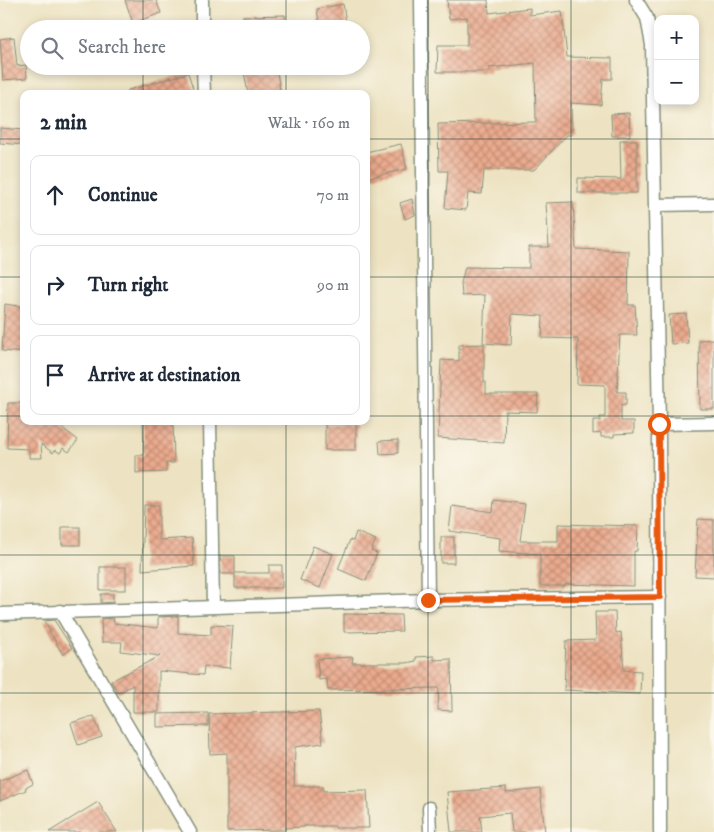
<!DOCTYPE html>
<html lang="en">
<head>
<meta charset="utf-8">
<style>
	body { margin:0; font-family:"IM FELL DW Pica",serif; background:#f6f6f7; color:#1f2937 }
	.controls { position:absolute; right:15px; top:15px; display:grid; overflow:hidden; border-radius:10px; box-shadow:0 2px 8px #0003 }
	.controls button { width:45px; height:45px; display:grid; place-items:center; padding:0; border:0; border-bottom:1px solid #e0e1e3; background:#fff; color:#1f2937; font:25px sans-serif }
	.stop { position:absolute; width:15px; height:15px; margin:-11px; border:4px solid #ea580c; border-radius:50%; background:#fff }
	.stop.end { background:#ea580c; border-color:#fff; box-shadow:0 1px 5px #0008 }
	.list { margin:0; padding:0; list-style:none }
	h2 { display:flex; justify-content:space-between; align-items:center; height:65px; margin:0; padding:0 20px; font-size:21px }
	h2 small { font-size:16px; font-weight:400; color:#747a83 }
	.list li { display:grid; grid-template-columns:32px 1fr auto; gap:15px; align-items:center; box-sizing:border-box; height:80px; margin:0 10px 10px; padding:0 10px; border:1px solid #e0e1e3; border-radius:10px }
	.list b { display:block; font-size:19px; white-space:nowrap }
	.list em { font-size:16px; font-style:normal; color:#747a83 }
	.icon { flex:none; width:28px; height:28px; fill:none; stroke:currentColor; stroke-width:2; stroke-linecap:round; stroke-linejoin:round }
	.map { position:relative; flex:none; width:714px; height:832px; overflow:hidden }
	.search { position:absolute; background:#fff; box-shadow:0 2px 8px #0003; left:20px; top:20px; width:350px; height:55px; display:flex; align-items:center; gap:12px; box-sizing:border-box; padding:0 18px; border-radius:28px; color:#747a83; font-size:19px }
	.panel { position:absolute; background:#fff; box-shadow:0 2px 8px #0003; left:20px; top:90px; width:350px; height:335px; border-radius:10px }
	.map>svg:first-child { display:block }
</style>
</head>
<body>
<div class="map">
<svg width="714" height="832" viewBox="0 0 714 832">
	<defs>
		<pattern id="building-cross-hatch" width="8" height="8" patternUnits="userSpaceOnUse" patternTransform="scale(1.25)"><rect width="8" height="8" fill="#ebaa8e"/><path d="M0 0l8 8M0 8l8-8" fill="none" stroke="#be8c75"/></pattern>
	</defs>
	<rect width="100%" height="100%" fill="#fbf7ec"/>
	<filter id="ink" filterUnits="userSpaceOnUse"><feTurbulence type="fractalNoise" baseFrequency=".02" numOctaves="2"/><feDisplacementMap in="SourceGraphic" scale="10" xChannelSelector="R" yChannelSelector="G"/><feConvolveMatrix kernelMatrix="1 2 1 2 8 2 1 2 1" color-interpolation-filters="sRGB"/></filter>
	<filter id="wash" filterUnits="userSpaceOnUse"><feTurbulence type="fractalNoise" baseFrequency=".0096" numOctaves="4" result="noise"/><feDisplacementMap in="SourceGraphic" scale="20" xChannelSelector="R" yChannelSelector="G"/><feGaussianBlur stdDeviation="1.12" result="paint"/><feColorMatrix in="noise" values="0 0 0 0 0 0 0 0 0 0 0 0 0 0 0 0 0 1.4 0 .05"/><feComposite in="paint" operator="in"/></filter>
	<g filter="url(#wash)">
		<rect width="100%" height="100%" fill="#ede3c2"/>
		<g id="blocks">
			<g fill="url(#building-cross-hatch)">
				<polygon points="125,0 156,0 161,13 133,23"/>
				<polygon points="447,0 488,0 489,13 530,8 530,15 562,11 567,57 612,58 612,79 603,79 601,105 571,103 572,135 567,135 534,170 484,170 482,194 468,193 466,210 445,208 448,171 439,171 438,124 536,122 535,63 489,68 489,72 437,72 438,45 467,45 467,17 449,19"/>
				<polygon points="343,4 347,29 320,29 317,9"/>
				<polygon points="285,15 286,29 243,29 243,16"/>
				<polygon points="14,37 17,66 26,65 27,78 3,80 0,39"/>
				<polygon points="243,66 276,66 280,90 248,94"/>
				<polygon points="188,73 193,88 174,94 128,94 128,90"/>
				<polygon points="629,113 630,136 612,136 611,114"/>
				<polygon points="0,128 24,130 24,145 0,143"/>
				<polygon points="620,140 637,140 637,193 578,193 578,178 621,179"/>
				<polygon points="401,144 407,169 366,178 366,152"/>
				<polygon points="412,199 415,215 405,219 400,203"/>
				<polygon points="573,202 576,249 629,251 628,305 635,305 637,335 620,335 617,392 626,392 626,405 621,405 621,421 634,421 634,433 614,434 614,437 601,437 601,433 593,434 593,421 600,421 600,417 605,417 605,385 577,384 578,339 542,338 543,316 512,314 511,345 483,343 485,295 462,296 461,283 465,267 529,268 529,247 549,247 546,203"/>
				<polygon points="5,304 24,307 24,353 2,351"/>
				<polygon points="686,314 688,343 671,344 669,315"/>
				<polygon points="714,339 714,409 700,409 699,340"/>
				<polygon points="484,344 484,382 486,382 486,394 538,394 537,412 505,411 504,443 438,438 441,360 459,361 459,345"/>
				<polygon points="8,403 24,403 24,421 53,421 78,440 69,452 63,448 60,453 55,450 53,453 41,444 42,458 29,458 29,449 7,448"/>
				<polygon points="143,421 173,421 174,463 166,463 166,472 136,473 136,455 144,455"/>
				<rect x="325" y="424" width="31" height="26"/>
				<polygon points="398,440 398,453 380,454 379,441"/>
				<polygon points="494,500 525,504 520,541 558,541 558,524 638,526 637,551 634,551 634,586 565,584 565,586 540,586 540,554 499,551 500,538 449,531 452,506 493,512"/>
				<polygon points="144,505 159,505 159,540 192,538 194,566 142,570"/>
				<polygon points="698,519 714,520 714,577 695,576"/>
				<rect x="62" y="527" width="18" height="18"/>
				<polygon points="356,532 376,540 371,551 377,553 366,581 338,569 350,540 353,541"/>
				<rect x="441" y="537" width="13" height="26"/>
				<polygon points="313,546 333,554 320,588 300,580"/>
				<polygon points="220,556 235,556 235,573 269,573 269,565 282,565 282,588 235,588 235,574 221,574"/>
				<rect x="100" y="567" width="26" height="23"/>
				<polygon points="101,594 113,594 113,602 101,603"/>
				<polygon points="595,612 615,612 616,633 621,632 624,670 641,671 640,694 564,690 566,641 596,640"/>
				<polygon points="344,614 401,615 402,631 344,632"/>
				<polygon points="178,616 178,633 211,635 211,625 233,626 230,668 204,666 203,675 159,671 159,712 133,712 133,685 118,693 111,681 160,656 121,651 122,642 102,642 101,619 113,618 114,623 158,628 158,617"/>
				<polygon points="54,620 72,648 63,655 44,621"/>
				<polygon points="434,656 434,660 451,659 452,711 438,710 439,688 328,690 327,679 319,680 317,659 353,657 352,663 406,663 416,661 416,657"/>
				<polygon points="319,711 323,743 295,747 294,786 323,786 323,791 367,790 369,828 335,828 335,826 304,826 304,827 285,828 285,830 227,831 227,753 210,754 209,714"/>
				<polygon points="208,713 208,726 157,727 157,714"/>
				<polygon points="94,716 102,737 78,745 71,723"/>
				<polygon points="28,770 33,784 25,788 26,790 0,801 0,781"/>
				<polygon points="506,788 506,793 540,789 545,832 512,832 510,813 480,816 482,832 451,832 447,792"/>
				<polygon points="98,802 117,832 49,832"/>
			</g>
		</g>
	</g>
	<g filter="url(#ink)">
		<use href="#blocks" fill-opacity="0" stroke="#86907b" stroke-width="1"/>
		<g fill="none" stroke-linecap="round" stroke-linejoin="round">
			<defs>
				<g id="minor">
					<polyline points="202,0 202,29"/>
					<polyline points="421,0 428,600"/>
					<polyline points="636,0 647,18 652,45 659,424 660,832"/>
					<polyline points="203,66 204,94"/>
					<polyline points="656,205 714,204"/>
					<polyline points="210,421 213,607"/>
					<polyline points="659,424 714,423"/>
					<polyline points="60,611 190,832"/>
					<polyline points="0,614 428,600 660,597"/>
					<polyline points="429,808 430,832"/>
				</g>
			</defs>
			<use href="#minor" stroke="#86907b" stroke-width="15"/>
			<use href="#minor" stroke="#fff" stroke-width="12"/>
		</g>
	</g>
	<g fill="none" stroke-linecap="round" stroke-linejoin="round" filter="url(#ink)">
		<polyline stroke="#ea580c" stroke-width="6" points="428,600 660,597 659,424"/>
	</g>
	<path fill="none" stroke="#1f3d34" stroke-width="1" stroke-opacity="0.55" d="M 143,0 L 143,29M 286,0 L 286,29M 428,0 L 428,832M 571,0 L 571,832M 143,66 L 143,94M 286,66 L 286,94M 0,139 L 24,139M 366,139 L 714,139M 0,277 L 24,277M 366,277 L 714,277M 0,416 L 24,416M 366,416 L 714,416M 143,421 L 143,832M 286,421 L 286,832M 0,555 L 714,555M 0,693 L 714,693"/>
</svg>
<div class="controls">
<button>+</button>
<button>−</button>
</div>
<div class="stop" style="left:659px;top:424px"></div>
<div class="stop end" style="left:428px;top:600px"></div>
<div class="search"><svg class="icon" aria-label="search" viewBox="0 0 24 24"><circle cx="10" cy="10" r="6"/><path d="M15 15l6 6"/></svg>Search here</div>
<section class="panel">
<h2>2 min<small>Walk · 160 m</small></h2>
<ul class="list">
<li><svg class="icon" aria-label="ahead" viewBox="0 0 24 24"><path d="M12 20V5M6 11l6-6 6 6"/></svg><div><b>Continue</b></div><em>70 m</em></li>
<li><svg class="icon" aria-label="right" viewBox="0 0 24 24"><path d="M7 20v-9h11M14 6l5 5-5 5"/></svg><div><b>Turn right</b></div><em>90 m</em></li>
<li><svg class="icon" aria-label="arrive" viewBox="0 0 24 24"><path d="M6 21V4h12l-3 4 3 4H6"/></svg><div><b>Arrive at destination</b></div></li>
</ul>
</section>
</div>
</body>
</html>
